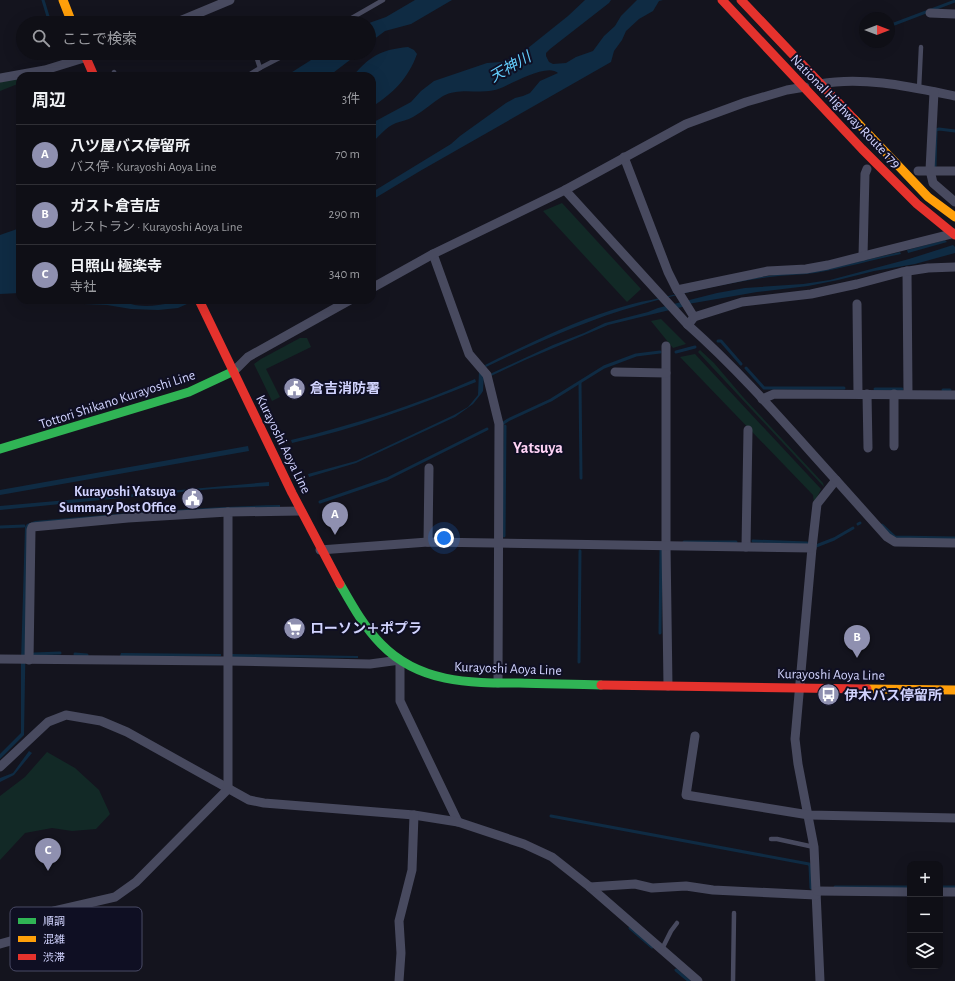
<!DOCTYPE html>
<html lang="ja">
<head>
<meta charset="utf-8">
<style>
	body { margin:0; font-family:"Alegreya Sans","Noto Sans JP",sans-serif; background:#18181f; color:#f1f3f6 }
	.controls { position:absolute; right:12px; bottom:12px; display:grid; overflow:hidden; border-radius:8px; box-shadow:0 4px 16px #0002 }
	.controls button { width:36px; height:36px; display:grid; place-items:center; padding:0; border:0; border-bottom:1px solid #2f2f35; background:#0f0f16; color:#f1f3f6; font:20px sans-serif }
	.compass { position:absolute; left:859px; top:12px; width:36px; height:36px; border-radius:50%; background:#0f0f16; box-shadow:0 4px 16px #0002; rotate:90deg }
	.you { position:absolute; left:444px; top:538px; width:14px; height:14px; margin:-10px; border:3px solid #fff; border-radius:50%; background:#1a73e8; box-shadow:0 0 0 6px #1a73e833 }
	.badge { display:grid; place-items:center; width:26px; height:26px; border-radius:50%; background:#8f90b0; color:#fff; font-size:13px; font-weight:700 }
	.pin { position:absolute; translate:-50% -33px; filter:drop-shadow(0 1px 2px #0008) }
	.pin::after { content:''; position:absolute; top:21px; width:14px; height:12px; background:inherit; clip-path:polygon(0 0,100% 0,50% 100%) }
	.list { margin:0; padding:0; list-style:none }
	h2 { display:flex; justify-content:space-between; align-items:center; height:52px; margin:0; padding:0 16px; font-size:17px }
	h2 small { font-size:13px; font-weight:400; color:#9b9ca1 }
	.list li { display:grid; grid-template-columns:26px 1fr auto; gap:12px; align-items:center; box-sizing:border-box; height:60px; padding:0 16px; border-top:1px solid #2f2f35 }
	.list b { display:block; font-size:15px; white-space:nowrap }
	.list p { margin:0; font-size:13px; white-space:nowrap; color:#9b9ca1 }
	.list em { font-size:13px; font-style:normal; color:#9b9ca1 }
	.icon { flex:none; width:22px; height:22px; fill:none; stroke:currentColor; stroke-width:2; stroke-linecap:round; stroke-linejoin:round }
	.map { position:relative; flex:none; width:955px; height:981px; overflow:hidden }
	.search { position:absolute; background:#0f0f16; box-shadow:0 4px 16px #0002; left:16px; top:16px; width:360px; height:44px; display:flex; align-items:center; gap:10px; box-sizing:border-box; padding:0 14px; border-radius:22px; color:#9b9ca1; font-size:15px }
	.panel { position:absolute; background:#0f0f16; box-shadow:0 4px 16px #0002; left:16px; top:72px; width:360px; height:232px; border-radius:12px }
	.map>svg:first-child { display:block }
</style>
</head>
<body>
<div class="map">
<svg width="955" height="981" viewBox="0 0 955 981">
	<rect width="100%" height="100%" fill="#14141e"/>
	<g fill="#122926">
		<polygon points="20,76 20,83 0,91 0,79"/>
		<polygon points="562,203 641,289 627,302 543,211"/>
		<polygon points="661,319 686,344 673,348 651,321"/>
		<polygon points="300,338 307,338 311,347 266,369 280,397 272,401 254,364 261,359"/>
		<polygon points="700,350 714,363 743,397 823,483 824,487 698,352"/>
		<polygon points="695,354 821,489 814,503 813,495 680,357"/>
		<polygon points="47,752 75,768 99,790 110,814 96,829 72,831 52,828 25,833 0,860 0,796 25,777"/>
	</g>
	<g fill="#0f2b43">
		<polygon points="415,0 452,0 411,24 385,31 369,43 369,23 386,17"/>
		<path d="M 585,0 L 611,0 L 609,3 L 550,49 L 546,53 L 546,56 L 549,62 L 553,64 L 566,63 L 576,57 L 593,51 L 604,36 L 615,26 L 621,16 L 637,0 L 663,0 L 659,1 L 653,11 L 639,19 L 626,31 L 622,40 L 614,51 L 611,62 L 420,171 L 372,200 L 372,192 L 374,191 L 451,144 L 460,136 L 506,103 L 515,98 L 523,96 L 530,93 L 540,81 L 558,73 C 547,63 513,83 501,88 C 483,96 461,86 443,96 C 433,102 424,111 413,117 C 408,120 401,121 396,123 C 386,127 379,136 372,143 L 372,123 L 411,102 L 421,91 L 434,81 L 487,63 L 501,62 L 518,56 L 568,16 Z"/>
		<path d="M 408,47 L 414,50 L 417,54 C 408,79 393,93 372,107 L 372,76 L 353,76 C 371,55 381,50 408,47 Z"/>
		<polygon points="322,53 359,53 329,76 286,76"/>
		<polygon points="20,228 20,293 0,294 0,235"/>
		<polygon points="945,240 947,242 908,253 907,250"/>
		<polygon points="953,245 955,247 955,253 915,264 874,271 838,280 808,286 757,292 688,304 682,307 608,325 525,360 491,376 490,374 553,345 584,333 605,323 648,312 658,308 717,293 745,288 803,284 830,280 909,259"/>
		<path d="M 900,252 L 901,254 C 872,260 844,268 815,273 C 800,275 785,275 770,277 C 726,283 682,293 640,305 C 586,320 536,343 486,367 L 485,365 C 526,345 568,324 612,310 C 625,306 638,302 651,300 L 739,280 L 844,265 Z"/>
		<path d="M 52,300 L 132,300 L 130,302 L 131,304 C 153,310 174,300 196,300 L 178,308 L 158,310 L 131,309 L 107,305 L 62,303 Z"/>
		<polygon points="479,371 484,373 483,391 481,394 473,404 455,417 356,463 309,477 308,474 356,461 454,415 468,407 478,395"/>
		<path d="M 475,379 L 476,382 C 416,406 355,429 292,443 L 291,440 C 353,425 416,405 475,379 Z"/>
		<polygon points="248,446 249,451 0,495 0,490"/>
		<polygon points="269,482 269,486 212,489 0,510 0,506"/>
		<path d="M 280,505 L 280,508 L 34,524 L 26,621 L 24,735 L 0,759 L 0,754 L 21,733 L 21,662 L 25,527 L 27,524 L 35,521 C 116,514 198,507 280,505 Z"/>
		<polygon points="121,653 221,654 221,656 120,656"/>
		<polygon points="232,654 358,656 358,658 232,657"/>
		<polygon points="29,751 32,753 14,775 0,782 0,778 13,773"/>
	</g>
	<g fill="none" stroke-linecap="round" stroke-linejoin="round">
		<g stroke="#0f2b43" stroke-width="3">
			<polyline points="43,0 50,23"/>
			<polyline points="889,26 955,1"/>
			<polyline points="60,53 60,58"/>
			<polyline points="935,166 936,130 939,129 955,131"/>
			<polyline points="718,341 721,341 741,364"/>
			<polyline points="676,352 695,347"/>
			<polyline points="746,368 764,388 844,388"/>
			<polyline points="580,383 581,478"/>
			<polyline points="875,389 902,389"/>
			<polyline points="943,390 950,390"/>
			<polyline points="502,424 508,420 551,400 604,367 636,355 660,352"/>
			<polyline points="320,502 387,479 487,429"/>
			<polyline points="858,524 860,523"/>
			<polyline points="882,525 895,537 955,538"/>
			<polyline points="0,527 24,526"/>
			<polyline points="504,536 505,426"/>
			<polyline points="753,541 807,543"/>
			<polyline points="684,542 736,542"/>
			<polyline points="816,546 834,539 853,528"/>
			<polyline points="660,633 661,550"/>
			<polyline points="34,654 60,653"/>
			<polyline points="75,654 87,655"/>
			<polyline points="579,662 580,551"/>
			<polyline points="551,816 809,864 810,866 811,888"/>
			<polyline points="835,887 910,887"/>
			<polyline points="940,887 955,887"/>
			<polyline points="630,928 652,947"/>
			<polyline points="676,970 689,981"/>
		</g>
		<g stroke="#484a5f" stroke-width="4.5">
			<path d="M 206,23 C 216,21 235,15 243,23"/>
			<polyline points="343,23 383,0"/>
			<polyline points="260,68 289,53"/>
			<polyline points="114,72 116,76"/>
			<polyline points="247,76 260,68 255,53"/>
			<polyline points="919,89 921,47"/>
			<polyline points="771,839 777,839 814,847"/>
			<polyline points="662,949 671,931 677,923"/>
			<polyline points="733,981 734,913"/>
		</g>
		<g stroke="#484a5f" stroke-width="9">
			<polyline points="930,13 955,14"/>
			<polyline points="175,23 230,0"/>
			<polyline points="0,78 45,70 100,53"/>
			<path d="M 820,84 C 864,76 911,87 955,96"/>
			<polyline points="934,92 930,170 933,183 955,202"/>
			<path d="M 624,157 L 668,272 L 676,288 L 694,317 L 688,325 C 742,373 788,427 836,480 L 817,504 L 812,548 L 795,739 L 798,764 L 814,847 L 820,981"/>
			<polyline points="918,171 955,171"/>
			<polyline points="565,190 688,325"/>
			<polyline points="433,254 469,354 487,375 499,424 498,683"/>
			<polyline points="863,256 865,174 867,169"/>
			<polyline points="907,271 908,394"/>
			<polyline points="372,288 433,254 565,190 686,124 746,102 787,90 805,87"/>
			<polyline points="677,290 768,271 806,269 828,265 955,233"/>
			<polyline points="857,304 858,394"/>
			<polyline points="694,317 742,302 811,294 857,284 902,272 928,268 955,267"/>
			<polyline points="666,346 666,545 668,686"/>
			<polyline points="234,371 248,357 350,300"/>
			<polyline points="615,372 666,373"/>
			<polyline points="867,394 868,448"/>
			<polyline points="894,394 894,446"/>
			<polyline points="762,399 774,394 955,395"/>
			<polyline points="836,480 887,537 895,542 955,543"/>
			<polyline points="428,542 429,468"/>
			<polyline points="746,547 748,430"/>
			<polyline points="320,550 428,542 812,548"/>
			<polyline points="0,659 227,661 370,664 400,660 400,701 458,822"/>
			<polyline points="29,660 31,530 32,527 128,518 228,512"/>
			<polyline points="695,736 686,795 809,815 955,818"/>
			<polyline points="0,767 48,722 66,715 101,721 127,732 249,800 264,803 414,815 458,822 524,844 552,857 590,887 698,981"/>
			<polyline points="590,887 635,884 652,888 686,886 713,890 816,895"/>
			<polyline points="817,891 910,892"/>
			<polyline points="940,892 955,892"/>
			<polyline points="0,944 43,932 54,911 115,897 136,882 228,789 228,512 301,511"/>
			<polyline points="399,981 401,953 399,921 412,870 414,815"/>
		</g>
		<g stroke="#30b455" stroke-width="9">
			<polyline points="0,449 189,392 234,371"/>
			<path d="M 340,584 C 352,605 364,627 381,644 C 419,683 468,683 519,683 C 546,684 574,684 601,685"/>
		</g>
		<g stroke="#ff9f0a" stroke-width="9">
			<polyline points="63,0 72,23"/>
			<polyline points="867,689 955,690"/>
		</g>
		<g stroke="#e5322d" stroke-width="9">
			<polyline points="84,53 94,76"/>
			<polyline points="199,300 292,493 340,584"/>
			<polyline points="601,685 867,689"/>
		</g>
		<polyline stroke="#ff9f0a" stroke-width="9" points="854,119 928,197 955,217"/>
		<g stroke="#e5322d" stroke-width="9">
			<polyline points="722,0 862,149 917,204 955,235"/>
			<polyline points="741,0 854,119"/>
		</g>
	</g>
	<defs>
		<symbol id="civic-disc" viewBox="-11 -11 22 22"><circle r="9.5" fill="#8f90b0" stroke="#0f0f23"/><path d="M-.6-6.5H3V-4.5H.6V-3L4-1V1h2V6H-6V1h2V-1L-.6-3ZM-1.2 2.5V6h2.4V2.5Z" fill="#fff"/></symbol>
		<symbol id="supermarket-disc" viewBox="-11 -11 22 22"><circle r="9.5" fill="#8f90b0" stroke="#0f0f23"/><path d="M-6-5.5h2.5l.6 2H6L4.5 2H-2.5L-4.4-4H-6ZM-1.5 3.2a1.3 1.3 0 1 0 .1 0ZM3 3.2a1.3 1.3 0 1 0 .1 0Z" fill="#fff"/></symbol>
		<symbol id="bus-disc" viewBox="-11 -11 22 22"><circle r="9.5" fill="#8f90b0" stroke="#0f0f23"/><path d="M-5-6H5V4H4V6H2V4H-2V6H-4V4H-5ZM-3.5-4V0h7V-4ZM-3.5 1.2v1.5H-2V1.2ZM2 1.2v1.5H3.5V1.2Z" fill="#fff"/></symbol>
	</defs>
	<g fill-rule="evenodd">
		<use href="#civic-disc" x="282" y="376" width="25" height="25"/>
		<use href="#civic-disc" x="180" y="486" width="25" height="25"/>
		<use href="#supermarket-disc" x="282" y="616" width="25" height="25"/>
		<use href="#bus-disc" x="816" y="682" width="25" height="25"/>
	</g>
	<g text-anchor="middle" stroke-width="4" stroke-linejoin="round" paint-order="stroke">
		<g font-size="14" fill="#d1d3fe" stroke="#0f0f23">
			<text transform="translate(846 111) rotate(46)" y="5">National Highway Route 179</text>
			<text transform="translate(117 399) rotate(-18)" y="5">Tottori Shikano Kurayoshi Line</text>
			<text transform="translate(284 444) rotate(64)" y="5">Kurayoshi Aoya Line</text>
			<text transform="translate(508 668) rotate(2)" y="5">Kurayoshi Aoya Line</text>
			<text transform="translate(831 674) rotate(1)" y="5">Kurayoshi Aoya Line</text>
		</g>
		<g font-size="14" font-weight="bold" fill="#d1d3fe" stroke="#0f0f23" text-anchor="start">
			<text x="310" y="393">倉吉消防署</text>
			<text x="176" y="496" text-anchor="end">Kurayoshi Yatsuya<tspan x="176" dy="16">Summary Post Office</tspan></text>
			<text x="310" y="633">ローソン＋ポプラ</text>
			<text x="844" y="700">伊木バス停留所</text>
		</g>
		<g font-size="15" font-style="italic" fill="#63ccfb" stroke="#0f0f23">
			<text transform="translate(510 67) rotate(-30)" y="5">天神川</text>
		</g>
		<g font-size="16" font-weight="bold" fill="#fed3f5" stroke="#0f0f23">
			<text x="538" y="453">Yatsuya</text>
		</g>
	</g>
	<rect x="10" y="907" width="132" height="64" rx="6" fill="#0f0f23" stroke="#494a65" stroke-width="1"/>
	<rect x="18" y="918" width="18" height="6" fill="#30b455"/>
	<rect x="18" y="936" width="18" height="6" fill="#ff9f0a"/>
	<rect x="18" y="954" width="18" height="6" fill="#e5322d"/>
	<g font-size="11" fill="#d1d3fe">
		<text x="43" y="925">順調</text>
		<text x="43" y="943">混雑</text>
		<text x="43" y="961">渋滞</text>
	</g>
</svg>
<div class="controls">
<button>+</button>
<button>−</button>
<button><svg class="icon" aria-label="layers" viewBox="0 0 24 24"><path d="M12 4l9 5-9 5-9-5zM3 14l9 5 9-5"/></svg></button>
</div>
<svg class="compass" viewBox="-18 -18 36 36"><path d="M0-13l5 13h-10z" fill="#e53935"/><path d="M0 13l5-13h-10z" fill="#9b9ca1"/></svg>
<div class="you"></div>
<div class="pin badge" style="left:335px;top:535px">A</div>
<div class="pin badge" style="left:857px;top:658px">B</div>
<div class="pin badge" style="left:48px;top:871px">C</div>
<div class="search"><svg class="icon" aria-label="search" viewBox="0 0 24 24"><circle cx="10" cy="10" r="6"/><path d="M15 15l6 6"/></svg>ここで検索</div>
<section class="panel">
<h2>周辺<small>3件</small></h2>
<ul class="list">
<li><span class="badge">A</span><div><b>八ツ屋バス停留所</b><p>バス停 · Kurayoshi Aoya Line</p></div><em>70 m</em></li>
<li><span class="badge">B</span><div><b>ガスト倉吉店</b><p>レストラン · Kurayoshi Aoya Line</p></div><em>290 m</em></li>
<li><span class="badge">C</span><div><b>日照山 極楽寺</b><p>寺社</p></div><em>340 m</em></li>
</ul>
</section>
</div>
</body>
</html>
